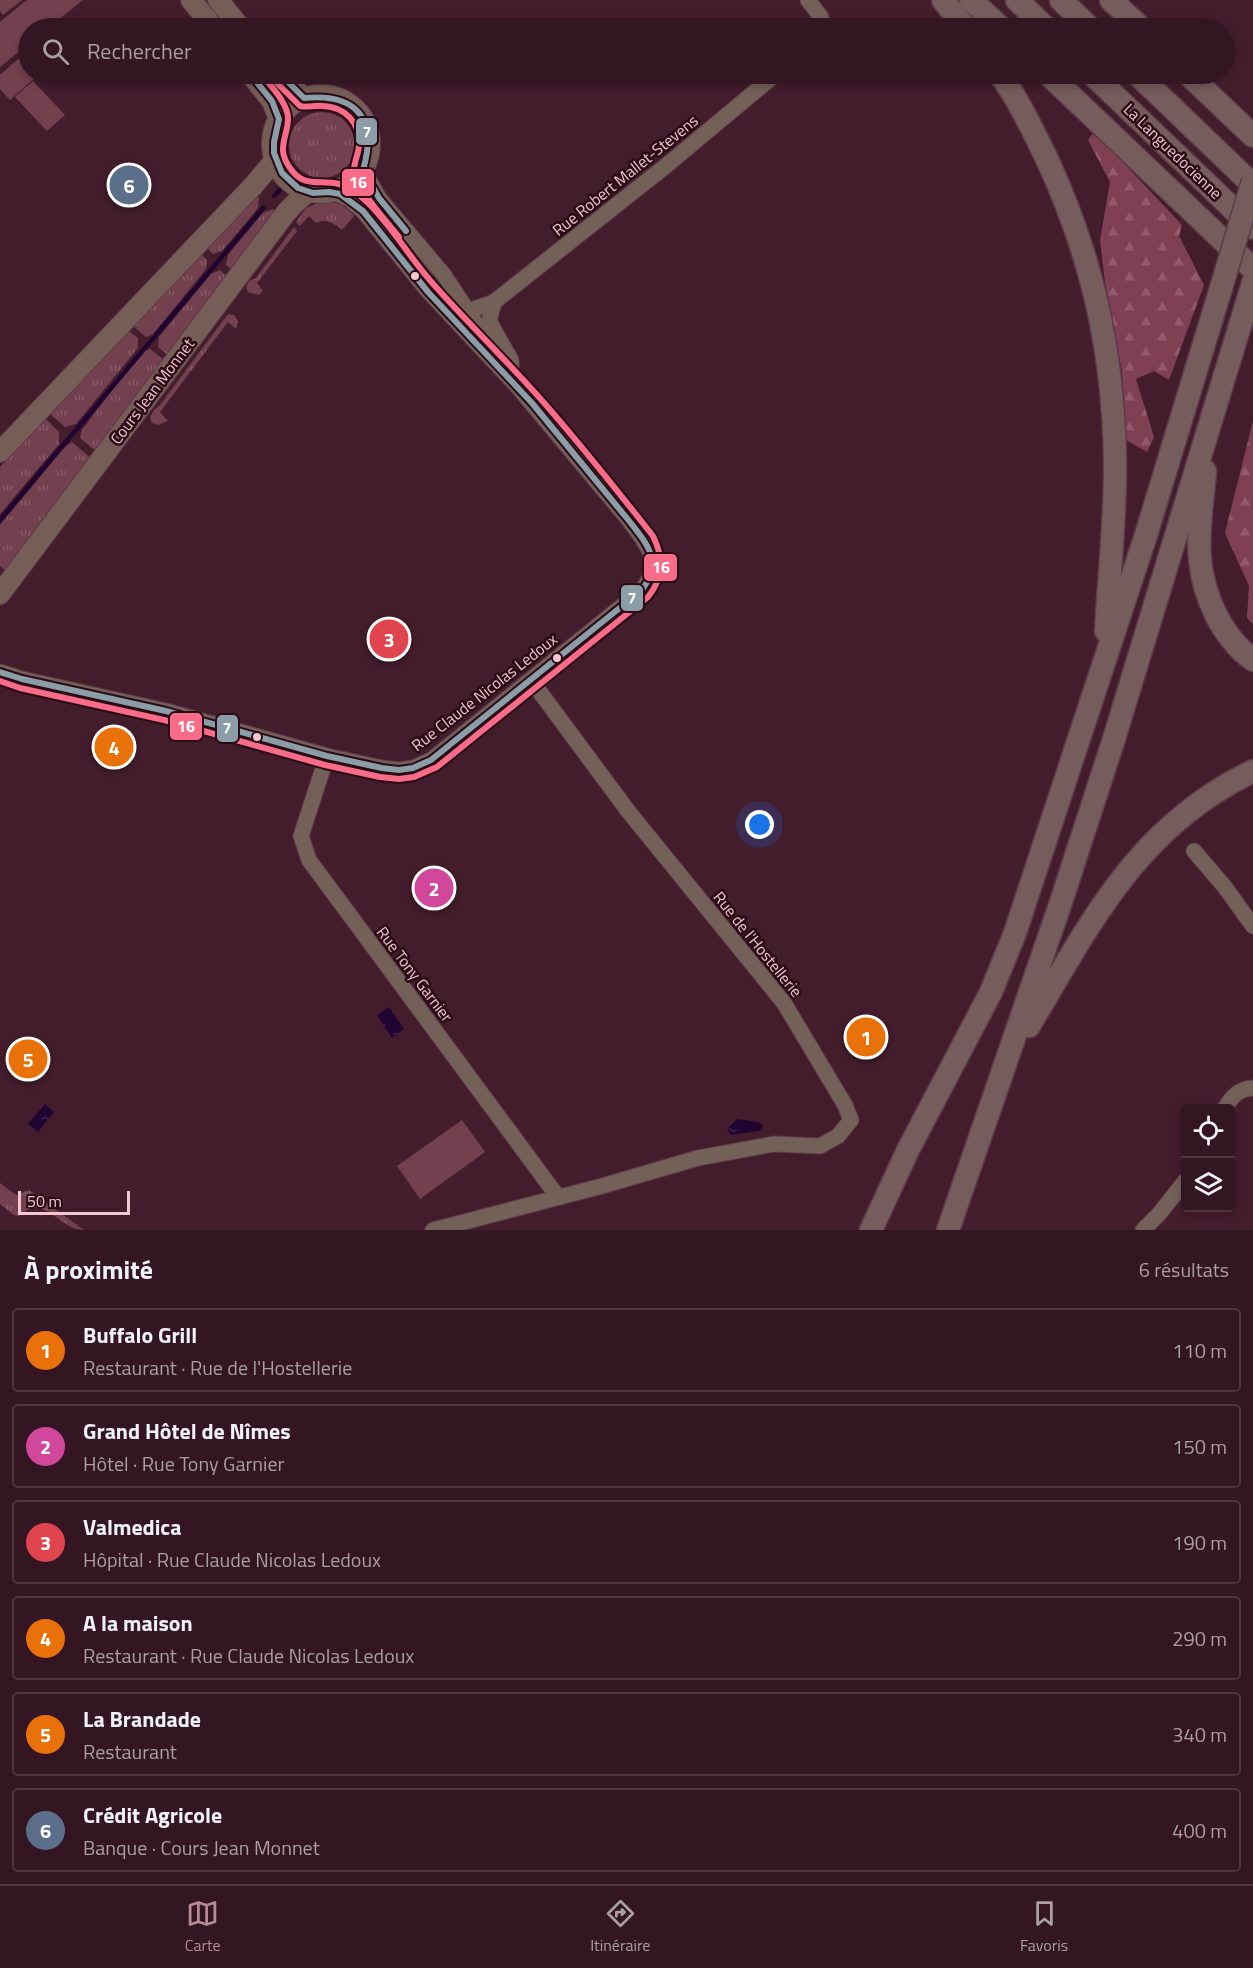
<!DOCTYPE html>
<html lang="fr">
<head>
<meta charset="utf-8">
<style>
	body { margin:0; font-family:"Titillium Web",sans-serif; background:#3b1f2a; color:#f1f3f6 }
	.controls { position:absolute; right:18px; bottom:18px; display:grid; overflow:hidden; border-radius:6px; box-shadow:0 3px 9px #0003 }
	.controls button { width:54px; height:54px; display:grid; place-items:center; padding:0; border:0; border-bottom:2px solid #4e3540; background:#331622; color:#f1f3f6; font:30px sans-serif }
	.scale { position:absolute; left:18px; bottom:15px; width:112px; box-sizing:border-box; padding-left:6px; border:3px solid #f4c6d2; border-top:0; font-size:16px; line-height:21px; white-space:nowrap; color:#f4c6d2; -webkit-text-stroke:4px #290a15; paint-order:stroke }
	.you { position:absolute; left:760px; top:825px; width:21px; height:21px; margin:-15px; border:4px solid #fff; border-radius:50%; background:#1a73e8; box-shadow:0 0 0 9px #1a73e833 }
	.badge { display:grid; place-items:center; width:39px; height:39px; border-radius:50%; background:#b68b98; color:#fff; font-size:20px; font-weight:700 }
	.pin { position:absolute; translate:-50% -50%; border:3px solid #fff; box-shadow:0 2px 6px #0006 }
	.list { margin:0; padding:0; list-style:none }
	h2 { display:flex; justify-content:space-between; align-items:center; height:78px; margin:0; padding:0 24px; font-size:26px }
	h2 small { font-size:20px; font-weight:400; color:#a99fa5 }
	.list li { display:grid; grid-template-columns:39px 1fr auto; gap:18px; align-items:center; box-sizing:border-box; height:84px; margin:0 12px 12px; padding:0 12px; border:2px solid #4e3540; border-radius:6px }
	.list b { display:block; font-size:22px; white-space:nowrap }
	.list p { margin:0; font-size:20px; white-space:nowrap; color:#a99fa5 }
	.list em { font-size:20px; font-style:normal; color:#a99fa5 }
	.icon { flex:none; width:33px; height:33px; fill:none; stroke:currentColor; stroke-width:2; stroke-linecap:round; stroke-linejoin:round }
	.map { position:relative; flex:none; width:1253px; height:1230px; overflow:hidden }
	.search { position:absolute; background:#331622; box-shadow:0 3px 9px #0003; left:18px; right:18px; top:18px; height:66px; display:flex; align-items:center; gap:15px; box-sizing:border-box; padding:0 21px; border-radius:33px; color:#a99fa5; font-size:22px }
	.sheet { height:654px; background:#331622 }
	nav { display:flex; justify-content:space-around; align-items:center; box-sizing:border-box; height:84px; border-top:2px solid #4e3540; background:#331622; font-size:16px; color:#a99fa5 }
	nav a { display:grid; justify-items:center; gap:3px }
	nav .on { color:#b68b98 }
	.map>svg:first-child { display:block }
</style>
</head>
<body>
<div class="map">
<svg width="1253" height="1230" viewBox="0 0 1253 1230">
	<defs>
		<pattern id="grass-tufts" width="24" height="20" patternUnits="userSpaceOnUse" patternTransform="scale(1.5)"><rect width="24" height="20" fill="#73404f"/><path d="M3 7l-1-3M5 7V3M7 7l1-3M15 17l-1-3M17 17v-4M19 17l1-3" fill="none" stroke="#885a67"/></pattern>
		<pattern id="forest-firs" width="22" height="20" patternUnits="userSpaceOnUse" patternTransform="scale(1.5)"><rect width="22" height="20" fill="#7f4054"/><path d="M5 1l3.5 6h-7zM16 11l3.5 6h-7z" fill="#925a6c"/></pattern>
		<pattern id="water-ripples" width="26" height="14" patternUnits="userSpaceOnUse" patternTransform="scale(1.5)"><rect width="26" height="14" fill="#1f0432"/><path d="M2 4q2-2 4 0t4 0M15 11q2-2 4 0t4 0" fill="none" stroke="#40274f"/></pattern>
	</defs>
	<rect width="100%" height="100%" fill="#441d2d"/>
	<g fill="url(#grass-tufts)">
		<circle cx="322" cy="145" r="33"/>
		<polygon points="254,194 259,198 258,208 222,251 213,254 206,247"/>
		<path d="M 324,201 C 336,201 347,206 354,216 L 342,230 C 334,223 326,218 316,223 L 309,216 L 300,226 L 296,222 L 306,208 Z"/>
		<polygon points="379,206 434,275 428,279 372,213"/>
		<polygon points="273,209 278,214 235,271 226,265 228,255 263,213"/>
		<polygon points="294,227 297,231 257,283 263,291 259,295 248,292 246,287 249,281 256,278"/>
		<polygon points="200,253 207,260 206,269 153,334 146,337 132,325"/>
		<polygon points="220,270 229,278 170,357 158,347 159,337 211,274"/>
		<polygon points="228,314 234,315 238,321 236,329 228,322 160,412 168,421 158,425 152,423 150,417 154,410 160,405"/>
		<polygon points="126,329 138,338 138,348 76,424 65,427 50,414"/>
		<polygon points="150,349 167,362 98,453 80,438 82,430 141,352"/>
		<polygon points="46,419 59,432 59,444 0,514 0,467"/>
		<polygon points="72,442 92,459 7,572 0,566 0,525 64,448"/>
		<path d="M 0,1183 L 16,1195 L 29,1190 L 84,1230 C 58,1230 46,1192 19,1216 L 14,1215 L 0,1204 Z"/>
	</g>
	<g fill="url(#forest-firs)">
		<polygon points="1092,134 1105,143 1182,225 1179,236 1204,285 1169,380 1154,371 1136,379 1154,437 1147,452 1126,440 1122,370 1107,299 1100,240 1110,182 1088,140"/>
		<polygon points="1253,421 1253,624 1247,618 1249,586 1225,533"/>
	</g>
	<g fill="#73404f">
		<polygon points="0,0 22,0 3,15 0,11"/>
		<polygon points="27,0 83,0 48,28 28,28 28,44 0,67 0,22"/>
		<polygon points="27,51 28,74 39,74 10,100 0,89 0,75"/>
		<polygon points="33,81 65,115 47,131 15,97"/>
		<polygon points="462,1120 485,1152 420,1199 397,1166"/>
	</g>
	<g fill="url(#water-ripples)">
		<polygon points="389,1007 404,1029 392,1038 377,1015"/>
		<polygon points="45,1104 54,1112 38,1132 28,1124"/>
		<polygon points="737,1119 759,1122 763,1126 760,1131 731,1135 727,1129"/>
	</g>
	<g fill="none" stroke-linecap="round" stroke-linejoin="round">
		<g stroke="#1f0432" stroke-width="4.5">
			<polyline points="274,196 280,190"/>
			<polyline points="0,520 263,208"/>
		</g>
		<defs>
			<g id="minor">
				<polyline points="808,0 821,17 822,28"/>
				<polyline points="363,170 379,198 444,275 494,351"/>
				<polyline points="494,302 489,321 511,360 512,379"/>
				<polyline points="468,311 494,302 667,165 776,74"/>
				<path d="M 0,672 L 22,679 L 166,711 L 327,756 L 382,768 L 399,770 L 413,768 L 431,760 L 642,590 C 664,562 647,544 628,519 L 517,386 L 427,290 L 363,211 L 349,199 L 333,192"/>
				<polyline points="327,756 301,836 309,860 558,1197"/>
				<polyline points="1194,851 1224,886 1253,926"/>
				<path d="M 1225,1108 C 1232,1096 1239,1089 1253,1088"/>
				<polyline points="433,1230 602,1186 698,1158 774,1144 820,1146 838,1136 851,1120 845,1105 784,1003 628,811 531,680"/>
				<polyline points="1143,1230 1159,1214 1186,1180"/>
			</g>
			<g id="major">
				<polyline points="191,0 214,28"/>
				<polyline points="218,0 241,28"/>
				<polyline points="250,74 272,101 279,119"/>
				<polyline points="280,74 304,98"/>
				<circle cx="321" cy="144" r="49"/>
				<polyline points="0,452 253,186 275,160"/>
				<polyline points="0,594 285,214 294,204 308,192"/>
			</g>
			<g id="highway">
				<polyline points="943,0 966,28"/>
				<polyline points="971,0 1001,28"/>
				<polyline points="1017,0 1046,28"/>
				<polyline points="1061,0 1090,28"/>
				<polyline points="1111,0 1141,28"/>
				<path d="M 1000,74 C 1018,99 1032,129 1046,157 C 1092,256 1113,349 1115,459 C 1116,516 1109,574 1106,631"/>
				<polyline points="1048,74 1253,269"/>
				<polyline points="1092,74 1253,228"/>
				<polyline points="1137,74 1253,185"/>
				<polyline points="1188,74 1253,136"/>
				<path d="M 1205,471 C 1203,500 1197,531 1200,560 C 1204,598 1222,637 1253,660"/>
				<path d="M 1029,1026 C 1091,922 1138,826 1253,771"/>
				<polyline points="871,1230 908,1150 991,992 1015,933 1146,535 1221,288"/>
				<polyline points="948,1230 1060,905 1113,742 1253,283"/>
			</g>
		</defs>
		<use href="#minor" stroke="#5d3b48" stroke-width="17"/>
		<use href="#major" stroke="#5d3b48" stroke-width="22"/>
		<use href="#highway" stroke="#5d3b48" stroke-width="25"/>
		<use href="#minor" stroke="#736159" stroke-width="15"/>
		<use href="#major" stroke="#775d58" stroke-width="20"/>
		<use href="#highway" stroke="#765c5d" stroke-width="22"/>
		<defs>
			<polyline id="highway-bridge" points="1221,288 1253,181"/>
		</defs>
		<use href="#highway-bridge" stroke="#5d3b48" stroke-width="25" stroke-linecap="butt"/>
		<use href="#highway-bridge" stroke="#765c5d" stroke-width="22"/>
		<defs>
			<g id="bus-1">
				<path d="M 280,74 L 304,98 C 357,93 378,119 363,170 L 379,198 L 406,231"/>
				<path d="M 0,672 L 22,679 L 166,711 L 327,756 L 382,768 L 399,770 L 413,768 L 431,760 L 642,590 C 662,562 649,546 630,522 L 532,403 L 428,292 L 363,211 L 340,194 L 329,192 L 313,193 L 298,188 L 282,173 L 274,153 L 274,142 L 279,119 L 272,101 L 250,74"/>
			</g>
			<g id="bus-2">
				<path d="M 274,80 L 300,106 C 307,108 315,105 323,106 C 345,107 360,122 359,145 C 359,153 353,164 354,172 C 357,189 388,223 399,237"/>
				<path d="M 0,681 L 20,688 L 164,720 L 325,765 L 380,777 L 399,779 L 414,777 L 437,767 L 648,597 C 664,577 664,559 653,536 C 616,489 578,441 538,396 C 504,358 468,323 435,286 C 411,260 394,229 369,204 C 361,196 351,187 339,184 C 320,179 304,189 290,168 C 276,149 287,138 288,120 C 289,104 270,85 261,74"/>
			</g>
		</defs>
		<use href="#bus-1" stroke="#290a15" stroke-width="10"/>
		<use href="#bus-2" stroke="#290a15" stroke-width="10"/>
		<use href="#bus-1" stroke="#8b9ea8" stroke-width="6"/>
		<use href="#bus-2" stroke="#f96c89" stroke-width="6"/>
	</g>
	<g fill="#f4c6d2" stroke="#290a15" stroke-width="2">
		<circle cx="415" cy="276" r="5"/>
		<circle cx="557" cy="658" r="5"/>
		<circle cx="257" cy="737" r="5"/>
	</g>
	<g text-anchor="middle" stroke-width="5" stroke-linejoin="round" paint-order="stroke">
		<g font-size="16" fill="#f4c6d2" stroke="#290a15">
			<text transform="translate(1173 151) rotate(44)" y="6">La Languedocienne</text>
			<text transform="translate(625 175) rotate(-39)" y="6">Rue Robert Mallet-Stevens</text>
			<text transform="translate(152 391) rotate(-53)" y="6">Cours Jean Monnet</text>
			<text transform="translate(484 692) rotate(-38)" y="6">Rue Claude Nicolas Ledoux</text>
			<text transform="translate(758 944) rotate(51)" y="6">Rue de l'Hostellerie</text>
			<text transform="translate(415 974) rotate(53)" y="6">Rue Tony Garnier</text>
		</g>
	</g>
	<g stroke="#290a15" stroke-width="2">
		<rect x="355" y="117" width="23" height="29" rx="6" fill="#8b9ea8"/>
		<rect x="341" y="168" width="34" height="29" rx="6" fill="#f96c89"/>
		<rect x="643" y="553" width="35" height="29" rx="6" fill="#f96c89"/>
		<rect x="620" y="584" width="24" height="28" rx="6" fill="#8b9ea8"/>
		<rect x="169" y="712" width="34" height="29" rx="6" fill="#f96c89"/>
		<rect x="216" y="714" width="23" height="29" rx="6" fill="#8b9ea8"/>
	</g>
	<g font-size="16" text-anchor="middle" font-weight="bold" fill="#fff">
		<text x="367" y="138">7</text>
		<text x="358" y="188">16</text>
		<text x="661" y="573">16</text>
		<text x="632" y="604">7</text>
		<text x="186" y="732">16</text>
		<text x="227" y="734">7</text>
	</g>
</svg>
<div class="controls">
<button><svg class="icon" aria-label="locate" viewBox="0 0 24 24"><circle cx="12" cy="12" r="6"/><path d="M12 2v4M12 18v4M2 12h4M18 12h4"/></svg></button>
<button><svg class="icon" aria-label="layers" viewBox="0 0 24 24"><path d="M12 4l9 5-9 5-9-5zM3 14l9 5 9-5"/></svg></button>
</div>
<div class="scale">50 m</div>
<div class="you"></div>
<div class="pin badge" style="left:866px;top:1037px;background:#e8710a">1</div>
<div class="pin badge" style="left:434px;top:888px;background:#d1479c">2</div>
<div class="pin badge" style="left:389px;top:639px;background:#e0444e">3</div>
<div class="pin badge" style="left:114px;top:747px;background:#e8710a">4</div>
<div class="pin badge" style="left:28px;top:1059px;background:#e8710a">5</div>
<div class="pin badge" style="left:129px;top:185px;background:#5c6f8a">6</div>
<div class="search"><svg class="icon" aria-label="search" viewBox="0 0 24 24"><circle cx="10" cy="10" r="6"/><path d="M15 15l6 6"/></svg>Rechercher</div>
</div>
<section class="sheet">
<h2>À proximité<small>6 résultats</small></h2>
<ul class="list">
<li><span class="badge" style="background:#e8710a">1</span><div><b>Buffalo Grill</b><p>Restaurant · Rue de l'Hostellerie</p></div><em>110 m</em></li>
<li><span class="badge" style="background:#d1479c">2</span><div><b>Grand Hôtel de Nîmes</b><p>Hôtel · Rue Tony Garnier</p></div><em>150 m</em></li>
<li><span class="badge" style="background:#e0444e">3</span><div><b>Valmedica</b><p>Hôpital · Rue Claude Nicolas Ledoux</p></div><em>190 m</em></li>
<li><span class="badge" style="background:#e8710a">4</span><div><b>A la maison</b><p>Restaurant · Rue Claude Nicolas Ledoux</p></div><em>290 m</em></li>
<li><span class="badge" style="background:#e8710a">5</span><div><b>La Brandade</b><p>Restaurant</p></div><em>340 m</em></li>
<li><span class="badge" style="background:#5c6f8a">6</span><div><b>Crédit Agricole</b><p>Banque · Cours Jean Monnet</p></div><em>400 m</em></li>
</ul>
</section>
<nav>
<a class="on"><svg class="icon" aria-label="map" viewBox="0 0 24 24"><path d="M3 6l6-2 6 2 6-2v14l-6 2-6-2-6 2zM9 4v14M15 6v14"/></svg>Carte</a>
<a><svg class="icon" aria-label="directions" viewBox="0 0 24 24"><path d="M12 3l9 9-9 9-9-9zM9 14v-3h6M13 9l2 2-2 2"/></svg>Itinéraire</a>
<a><svg class="icon" aria-label="saved" viewBox="0 0 24 24"><path d="M7 4h10v16l-5-4-5 4z"/></svg>Favoris</a>
</nav>
</body>
</html>
